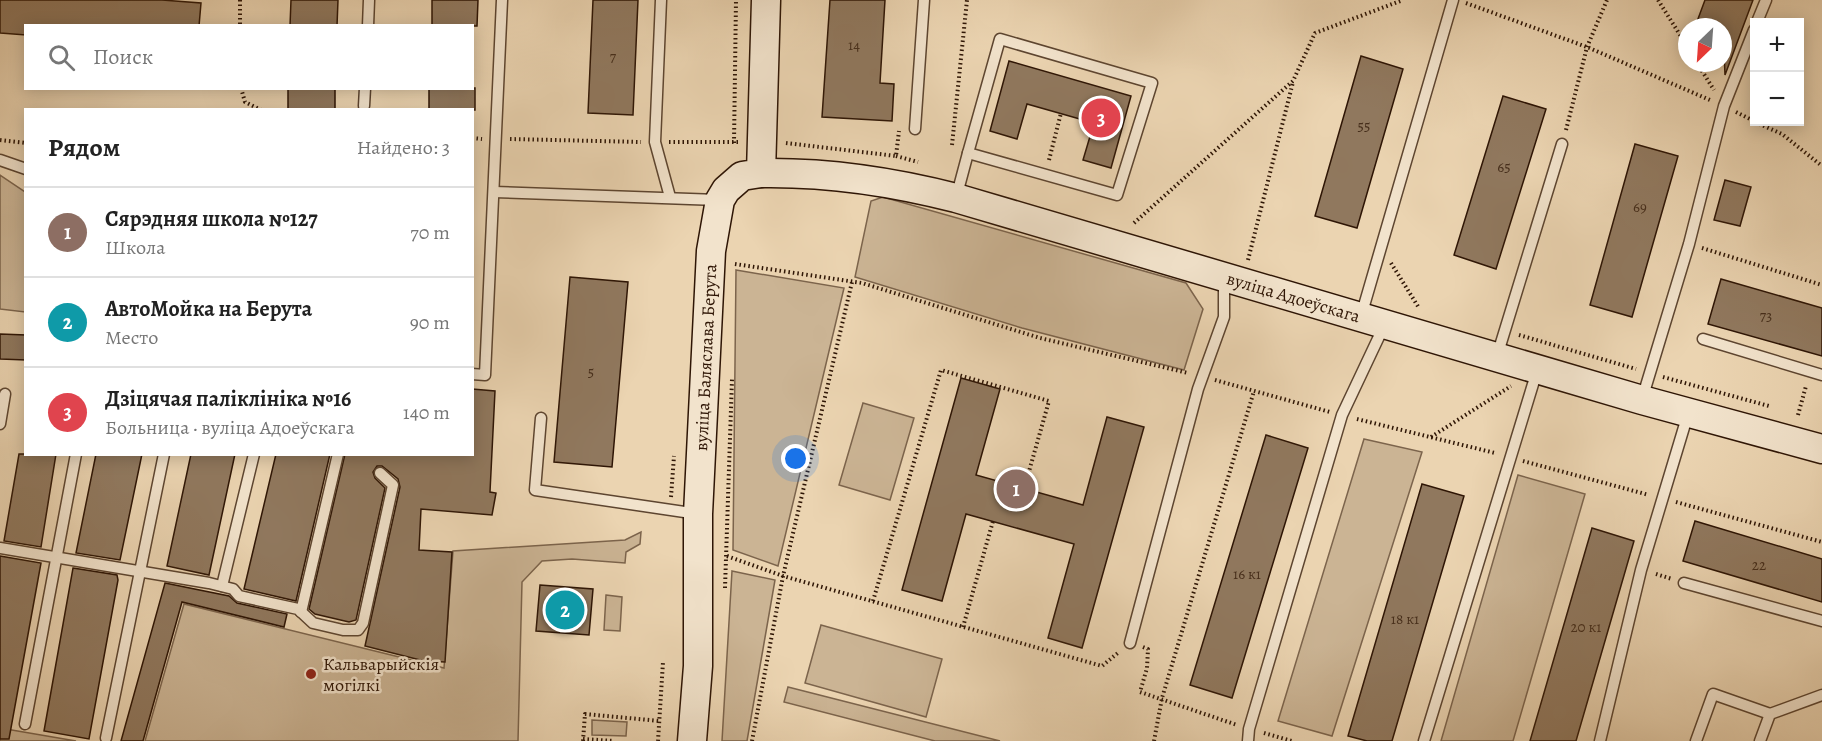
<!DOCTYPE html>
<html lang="ru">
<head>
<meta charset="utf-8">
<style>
	body { margin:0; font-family:Alegreya,serif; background:#f6f6f6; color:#222 }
	.controls { position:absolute; right:18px; top:18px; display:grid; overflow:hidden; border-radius:0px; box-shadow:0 3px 15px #0003 }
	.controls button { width:54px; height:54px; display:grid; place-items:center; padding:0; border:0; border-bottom:2px solid #e0e0e0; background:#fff; color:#222; font:30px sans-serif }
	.compass { position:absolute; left:1678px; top:18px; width:54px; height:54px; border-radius:50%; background:#fff; box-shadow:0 3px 15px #0003; rotate:205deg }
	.you { position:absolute; left:796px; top:459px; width:21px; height:21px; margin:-15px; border:4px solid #fff; border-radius:50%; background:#1a73e8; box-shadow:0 0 0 9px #1a73e833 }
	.badge { display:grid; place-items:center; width:39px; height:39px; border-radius:50%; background:#0b8043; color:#fff; font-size:20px; font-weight:700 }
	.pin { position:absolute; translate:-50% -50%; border:3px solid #fff; box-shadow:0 2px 6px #0006 }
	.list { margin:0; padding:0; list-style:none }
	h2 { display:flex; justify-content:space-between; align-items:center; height:78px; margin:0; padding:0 24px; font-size:26px }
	h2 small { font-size:20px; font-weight:400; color:#767676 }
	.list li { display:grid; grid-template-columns:39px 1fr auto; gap:18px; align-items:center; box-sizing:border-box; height:90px; padding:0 24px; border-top:2px solid #e0e0e0 }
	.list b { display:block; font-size:22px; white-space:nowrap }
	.list p { margin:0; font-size:20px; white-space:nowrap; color:#767676 }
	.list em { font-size:20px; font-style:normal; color:#767676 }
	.icon { flex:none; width:33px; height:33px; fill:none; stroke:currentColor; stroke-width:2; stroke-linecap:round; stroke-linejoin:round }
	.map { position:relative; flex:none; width:1822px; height:741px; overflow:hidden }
	.search { position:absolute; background:#fff; box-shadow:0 3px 15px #0003; left:24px; top:24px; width:450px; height:66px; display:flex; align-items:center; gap:15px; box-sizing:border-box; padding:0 21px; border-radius:0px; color:#767676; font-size:22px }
	.panel { position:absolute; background:#fff; box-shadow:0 3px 15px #0003; left:24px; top:108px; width:450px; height:348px; border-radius:0px }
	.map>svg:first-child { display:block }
</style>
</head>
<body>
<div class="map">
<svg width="1822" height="741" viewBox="0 0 1822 741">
	<rect width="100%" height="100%" fill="#ebd4b1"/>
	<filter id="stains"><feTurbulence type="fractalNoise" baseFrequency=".00333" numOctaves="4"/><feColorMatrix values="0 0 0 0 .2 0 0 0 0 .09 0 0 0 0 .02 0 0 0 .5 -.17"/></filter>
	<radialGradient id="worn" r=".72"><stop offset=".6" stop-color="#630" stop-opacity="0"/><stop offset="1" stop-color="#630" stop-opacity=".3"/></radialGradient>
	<g fill="#cbb494" stroke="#7c644c" stroke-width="1.5">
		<polygon points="0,175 25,192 25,312 0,309"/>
		<polygon points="883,197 1186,283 1203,309 1184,370 1022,328 855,277 871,201"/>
		<polygon points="736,270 844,288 778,566 733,550"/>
		<polygon points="863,403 914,418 890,500 839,485"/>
		<polygon points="1364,439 1422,452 1332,736 1278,721"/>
		<polygon points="1518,475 1585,494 1513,741 1441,741"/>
		<polygon points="641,532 640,544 626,552 625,563 572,559 542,561 522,582 518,741 145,741 184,604 444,668 453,551 625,540"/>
		<polygon points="732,571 775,580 747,741 722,741"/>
		<polygon points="606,595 622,597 620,631 604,630"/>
		<polygon points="821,625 942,659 926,717 805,683"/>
		<polygon points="788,687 1000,741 935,741 784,702"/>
		<polygon points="592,720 627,722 626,736 592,735"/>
		<polygon points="0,728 76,741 0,741"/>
	</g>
	<g fill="#90785e" stroke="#2e1505" stroke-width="1.5">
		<polygon points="0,0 162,0 201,3 199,26 26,26 26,35 0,33"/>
		<polygon points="291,0 338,0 337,26 290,26"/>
		<polygon points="432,0 478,0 477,26 432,26"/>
		<polygon points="593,0 638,0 633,115 588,113"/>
		<polygon points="830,0 885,0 880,83 894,84 892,121 822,117"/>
		<polygon points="1705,0 1753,0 1725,75 1723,27 1695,27"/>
		<polygon points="1361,56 1403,69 1357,228 1315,216"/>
		<polygon points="1009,61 1131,96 1111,168 1083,160 1094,123 1027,104 1017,139 990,131"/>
		<polygon points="288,88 335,88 335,110 288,109"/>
		<rect x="429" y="88" width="46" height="22"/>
		<polygon points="1503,96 1546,109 1496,269 1454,255"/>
		<polygon points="1635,144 1678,156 1632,317 1590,305"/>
		<polygon points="1725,180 1751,187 1740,226 1714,220"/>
		<polygon points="570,277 628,282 612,467 554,462"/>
		<polygon points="1721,279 1822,308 1822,356 1708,324"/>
		<polygon points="0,334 26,335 26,360 0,359"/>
		<polygon points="961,378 1000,389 976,475 1083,505 1107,417 1144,427 1082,648 1048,638 1074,544 966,514 942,601 902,590"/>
		<polygon points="472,389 495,391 490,492 496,493 492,515 421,509 419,550 452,552 445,662 424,661 365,646 400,487 398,479 382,466 377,466 373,472 375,478 385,488 356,620 349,622 315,614 309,609 345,454 472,454"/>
		<polygon points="1266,435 1308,448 1232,698 1190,685"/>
		<polygon points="19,454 56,454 41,547 4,541"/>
		<polygon points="96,454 142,454 120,560 76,553"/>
		<polygon points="191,454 235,454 209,575 167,566"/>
		<polygon points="276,454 330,454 296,601 244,589"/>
		<polygon points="1422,484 1464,496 1392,741 1367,741 1348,736"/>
		<polygon points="1695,521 1822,559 1822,602 1683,561"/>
		<polygon points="1592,528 1634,541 1627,565 1576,741 1530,741"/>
		<polygon points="0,556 41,563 9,739 0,739"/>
		<polygon points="73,568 117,575 118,580 89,739 44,731"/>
		<polygon points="165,583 229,596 237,603 287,614 284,627 182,602 143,741 121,741"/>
		<polygon points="540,585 593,589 589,635 536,631"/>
	</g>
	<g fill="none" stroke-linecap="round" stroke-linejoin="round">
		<defs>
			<g id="lane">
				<polyline points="661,0 655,142 670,197"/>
				<polyline points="1757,22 1766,0"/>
				<polyline points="368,26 369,0"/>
				<polygon points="1000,39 1152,83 1117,195 968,153"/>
				<polyline points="364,106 365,88"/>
				<polyline points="915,129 924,0"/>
				<polyline points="0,160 26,169"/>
				<polyline points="494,192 718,200"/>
				<polyline points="956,198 968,153"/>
				<polyline points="1361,316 1453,0"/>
				<polyline points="1703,339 1822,375"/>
				<polyline points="1497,356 1562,144"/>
				<polyline points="472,374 485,375 502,0"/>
				<polyline points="1642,399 1689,244 1724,106 1754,30"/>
				<polyline points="541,418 535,490 698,514"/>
				<polyline points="0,424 5,394"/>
				<polyline points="0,548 209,583 233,589 239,596 298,609 313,623 343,630 358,630 363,623 393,485 380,473"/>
				<polyline points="1684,583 1822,621"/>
				<polyline points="222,586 254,454"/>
				<polyline points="301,612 338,454"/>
				<polyline points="1130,643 1198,389 1224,317 1224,279"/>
				<polyline points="25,724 76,454"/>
				<polyline points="106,738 164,454"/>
				<polyline points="1248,741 1249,729 1342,415 1384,326"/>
				<polyline points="1424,741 1537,371"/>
				<polyline points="1600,741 1641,570 1688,414"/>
				<polyline points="1696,741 1713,694 1770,714"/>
				<polyline points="1760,741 1770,714 1822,695"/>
			</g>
			<g id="secondary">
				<path id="s1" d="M 761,173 C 825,172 894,182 956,198 L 1642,400 L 1822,449"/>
				<path id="s2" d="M 692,741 L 698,666 L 698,514 L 711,251 L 720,200 L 726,190 L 742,176 L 761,173 L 766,0"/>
			</g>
		</defs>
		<use href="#lane" stroke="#5d4530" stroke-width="13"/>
		<use href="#secondary" stroke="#2e1505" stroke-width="31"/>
		<g stroke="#2e1505" stroke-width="4" stroke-dasharray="1.5 3" stroke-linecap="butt">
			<polyline points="240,0 240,26"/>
			<polyline points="1658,0 1687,46"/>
			<polyline points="1466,3 1587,47 1710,100"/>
			<polyline points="1697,63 1714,90"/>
			<polyline points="241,88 245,102 261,110"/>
			<polyline points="1736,112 1754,121"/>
			<polyline points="1755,122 1782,134 1822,166"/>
			<polyline points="1566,130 1587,47 1607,0"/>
			<polyline points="472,138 482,139"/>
			<polyline points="510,139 641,142"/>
			<polyline points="0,140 26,143"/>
			<polyline points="669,142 740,142"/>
			<polyline points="734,143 736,0"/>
			<polyline points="786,143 896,156 899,131"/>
			<polyline points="952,145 967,0"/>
			<polyline points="896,156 918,162"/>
			<polyline points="1049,160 1061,113"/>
			<polyline points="1134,223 1293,81 1315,33 1403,0"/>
			<polyline points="1702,248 1822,285"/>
			<polyline points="1248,260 1293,82"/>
			<polyline points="1391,263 1419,308"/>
			<polyline points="735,264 862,283 1040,338 1188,373"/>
			<polyline points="1519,335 1636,369"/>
			<polyline points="1663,377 1769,406"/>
			<polyline points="1215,380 1330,412"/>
			<polyline points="1798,415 1806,386"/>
			<polyline points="1357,419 1495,453"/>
			<polyline points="1431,437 1511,386"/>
			<polyline points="1523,461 1649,495"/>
			<polyline points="671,497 674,456"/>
			<polyline points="1676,502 1822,542"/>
			<polyline points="727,556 783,576 1102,666 1119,652"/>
			<polyline points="1656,574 1672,579"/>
			<polyline points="725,588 732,379"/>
			<polyline points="873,601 941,370 1049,401 1024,489"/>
			<polyline points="963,627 993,521"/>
			<polyline points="1143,647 1148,649 1147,668 1140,692 1237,725"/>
			<polyline points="1264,733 1292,741"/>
			<polyline points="583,739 614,741"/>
			<polyline points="583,741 585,714 660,721"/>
			<polyline points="658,741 663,662"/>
			<polyline points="752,741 783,576 852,282"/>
			<polyline points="1154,741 1162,698 1254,391"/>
		</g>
		<use href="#lane" stroke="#f2e3cc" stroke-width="10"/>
		<use href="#secondary" stroke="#f2e3cc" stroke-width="28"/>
	</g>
	<circle fill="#8f2418" stroke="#f2e3cc" stroke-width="2" cx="311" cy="674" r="6"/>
	<g text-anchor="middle" stroke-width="5" stroke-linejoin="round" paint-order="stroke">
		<g font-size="15" fill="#462e1b">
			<text x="854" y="50">14</text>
			<text x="613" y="62">7</text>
			<text x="1364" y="131">55</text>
			<text x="1504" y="172">65</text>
			<text x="1640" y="212">69</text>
			<text x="1766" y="321">73</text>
			<text x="591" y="377">5</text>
			<text x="1759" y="570">22</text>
			<text x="1247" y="579">16 к1</text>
			<text x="1405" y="624">18 к1</text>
			<text x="1586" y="632">20 к1</text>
		</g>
		<g font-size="18" fill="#2e1505" stroke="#f2e3cc">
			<text dy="6" stroke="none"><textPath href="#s1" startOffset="549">вуліца Адоеўскага</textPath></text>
			<text dy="6" stroke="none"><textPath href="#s2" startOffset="384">вуліца Баляслава Берута</textPath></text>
		</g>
		<g font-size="18" fill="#2e1505" stroke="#f2e3cc" text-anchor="start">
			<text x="323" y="670">Кальварыйскія<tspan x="323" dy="21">могілкі</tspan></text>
		</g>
	</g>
	<rect width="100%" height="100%" filter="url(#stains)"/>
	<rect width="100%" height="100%" fill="url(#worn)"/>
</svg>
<div class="controls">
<button>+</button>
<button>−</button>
</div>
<svg class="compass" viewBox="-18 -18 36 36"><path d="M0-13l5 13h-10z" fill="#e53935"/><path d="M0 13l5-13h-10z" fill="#767676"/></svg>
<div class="you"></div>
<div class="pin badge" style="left:1016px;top:489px;background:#8d6e63">1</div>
<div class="pin badge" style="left:565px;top:610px;background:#0f9aa8">2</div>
<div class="pin badge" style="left:1101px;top:118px;background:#e0444e">3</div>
<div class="search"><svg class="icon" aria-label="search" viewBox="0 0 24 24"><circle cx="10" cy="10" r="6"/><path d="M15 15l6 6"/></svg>Поиск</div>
<section class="panel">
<h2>Рядом<small>Найдено: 3</small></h2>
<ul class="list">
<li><span class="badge" style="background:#8d6e63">1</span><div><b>Сярэдняя школа №127</b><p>Школа</p></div><em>70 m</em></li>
<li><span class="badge" style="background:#0f9aa8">2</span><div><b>АвтоМойка на Берута</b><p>Место</p></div><em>90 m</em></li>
<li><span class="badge" style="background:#e0444e">3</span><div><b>Дзіцячая паліклініка №16</b><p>Больница · вуліца Адоеўскага</p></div><em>140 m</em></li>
</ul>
</section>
</div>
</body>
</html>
